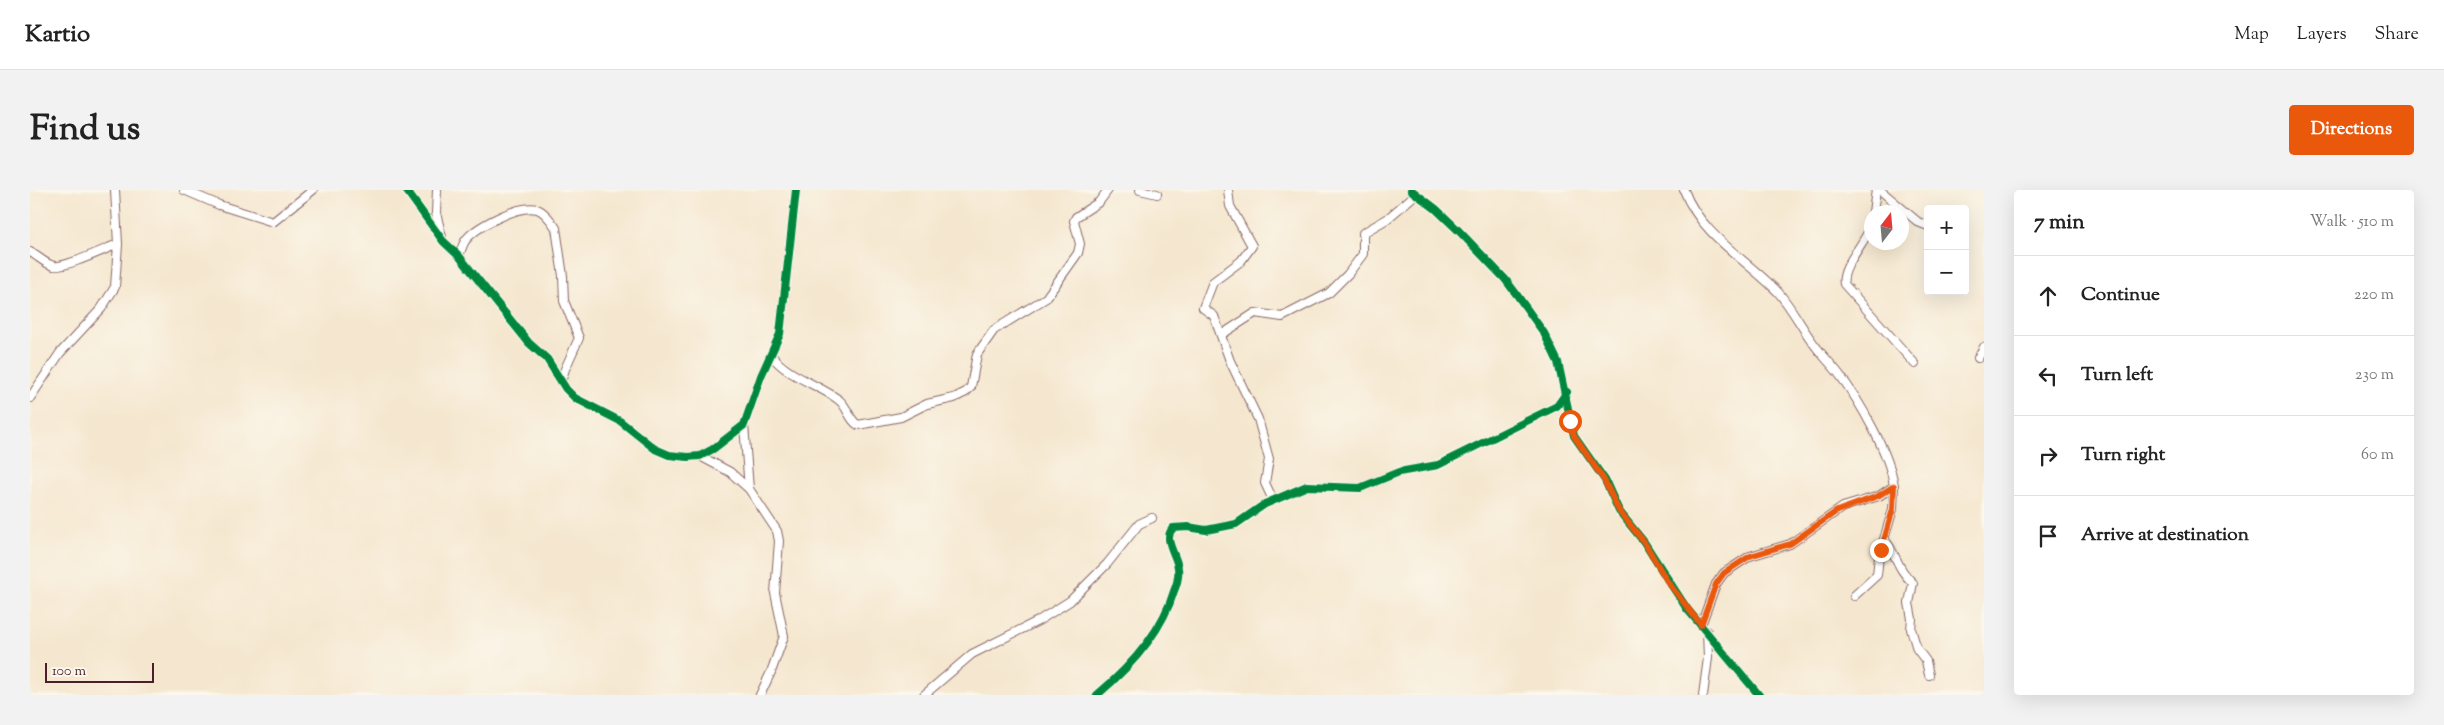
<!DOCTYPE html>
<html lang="en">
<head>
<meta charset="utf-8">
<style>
	body { margin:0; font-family:"Sorts Mill Goudy",serif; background:#f2f2f2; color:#222 }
	.controls { position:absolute; right:15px; top:15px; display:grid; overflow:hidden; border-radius:5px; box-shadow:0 5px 20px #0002 }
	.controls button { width:45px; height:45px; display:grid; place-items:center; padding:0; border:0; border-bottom:1px solid #e0e0e0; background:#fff; color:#222; font:25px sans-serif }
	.compass { position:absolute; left:1834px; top:15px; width:45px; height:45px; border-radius:50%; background:#fff; box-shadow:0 5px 20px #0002; rotate:16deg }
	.scale { position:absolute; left:15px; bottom:12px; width:109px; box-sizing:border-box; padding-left:5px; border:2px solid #4a1f2b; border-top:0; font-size:14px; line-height:18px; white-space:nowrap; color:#4a1f2b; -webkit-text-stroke:4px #fbf7ec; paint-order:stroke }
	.stop { position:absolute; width:15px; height:15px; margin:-11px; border:4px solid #ea580c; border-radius:50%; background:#fff }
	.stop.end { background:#ea580c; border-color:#fff; box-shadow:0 1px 5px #0008 }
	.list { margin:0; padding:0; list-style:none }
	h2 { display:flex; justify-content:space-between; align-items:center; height:65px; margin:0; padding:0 20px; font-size:21px }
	h2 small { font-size:16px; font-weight:400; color:#767676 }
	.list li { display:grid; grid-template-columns:32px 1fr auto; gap:15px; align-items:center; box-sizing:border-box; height:80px; padding:0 20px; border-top:1px solid #e0e0e0 }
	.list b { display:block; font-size:19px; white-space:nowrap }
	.list em { font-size:16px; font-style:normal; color:#767676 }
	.icon { flex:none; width:28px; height:28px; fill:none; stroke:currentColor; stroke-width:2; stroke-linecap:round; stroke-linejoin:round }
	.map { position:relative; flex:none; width:1954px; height:505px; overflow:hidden; border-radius:5px }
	header { display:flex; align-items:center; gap:30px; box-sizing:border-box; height:70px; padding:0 25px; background:#fff; border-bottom:1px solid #e0e0e0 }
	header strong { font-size:24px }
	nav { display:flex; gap:28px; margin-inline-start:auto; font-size:18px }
	.intro { display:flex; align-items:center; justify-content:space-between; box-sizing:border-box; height:120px; padding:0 30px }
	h1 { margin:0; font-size:35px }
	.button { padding:12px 22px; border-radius:5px; background:#ea580c; color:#fff; font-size:18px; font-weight:700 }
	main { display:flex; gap:30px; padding:0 30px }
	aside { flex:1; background:#fff; border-radius:5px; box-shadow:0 5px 20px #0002 }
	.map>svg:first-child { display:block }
</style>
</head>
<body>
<header>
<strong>Kartio</strong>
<nav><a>Map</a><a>Layers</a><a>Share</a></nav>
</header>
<div class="intro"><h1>Find us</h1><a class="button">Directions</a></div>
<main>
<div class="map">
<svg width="1954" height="505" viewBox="0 0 1954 505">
	<rect width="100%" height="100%" fill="#fbf7ec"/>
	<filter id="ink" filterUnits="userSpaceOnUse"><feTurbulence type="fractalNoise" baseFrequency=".02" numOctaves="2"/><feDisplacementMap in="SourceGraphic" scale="10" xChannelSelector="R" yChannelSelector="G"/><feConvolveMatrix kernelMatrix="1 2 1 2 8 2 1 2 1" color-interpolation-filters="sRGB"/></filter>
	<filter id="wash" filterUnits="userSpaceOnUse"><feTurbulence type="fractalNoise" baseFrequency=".0096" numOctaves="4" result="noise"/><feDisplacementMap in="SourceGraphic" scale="20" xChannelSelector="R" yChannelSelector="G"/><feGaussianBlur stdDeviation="1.12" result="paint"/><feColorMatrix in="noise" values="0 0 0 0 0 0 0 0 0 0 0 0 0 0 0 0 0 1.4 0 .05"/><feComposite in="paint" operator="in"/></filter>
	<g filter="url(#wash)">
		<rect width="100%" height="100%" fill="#f5e7cf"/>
	</g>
	<g filter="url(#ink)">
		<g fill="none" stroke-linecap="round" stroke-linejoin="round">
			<defs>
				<g id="street">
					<polyline points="154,0 189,15 243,32 283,0"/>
					<polyline points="376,0 413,51 429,66 499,153 517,169 536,199 545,208 590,231 625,259 639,265 657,267 670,266 683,259 714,235 731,186 750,144 766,0"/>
					<polyline points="407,0 406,23 412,47"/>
					<polyline points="1110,0 1127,4"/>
					<polyline points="1198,0 1200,16 1222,56 1211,71 1183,92 1173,118 1184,126 1200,171 1228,229 1239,269 1235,293 1243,310"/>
					<polyline points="1381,0 1406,19 1429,41 1475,89 1487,105 1514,143 1528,172 1544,246 1575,290 1589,321 1614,352 1657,419 1729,505"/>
					<path d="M 1654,0 C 1670,44 1717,70 1748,102 C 1763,119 1773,141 1787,158 C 1794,167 1802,175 1809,184 C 1829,210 1860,264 1864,296 L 1849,306 L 1813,317 L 1760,354 L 1720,366 L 1694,383 L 1686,394 L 1671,435"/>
					<polyline points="1850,0 1888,32 1898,36"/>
					<polyline points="1843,22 1846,0"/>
					<path d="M 1842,34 C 1836,52 1810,78 1814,94 L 1885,174"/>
					<path d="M 0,62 C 8,66 15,74 24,76 C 35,78 75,59 88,54"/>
					<path d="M 429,66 C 431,61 432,56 435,51 C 445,37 489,14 507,19 C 514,21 522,32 526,38 L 533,86 L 534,111 L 549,148 L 535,179 L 531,192"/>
					<polyline points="1191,145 1225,123 1252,127 1299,103 1318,84 1333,64 1333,43 1357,29 1386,4"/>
					<path d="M 742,166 C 758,187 788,194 809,210 C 818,217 819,230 828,235 L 871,227 L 897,214 L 924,208 L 936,202 L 941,197 L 947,164 L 964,140 L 1016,108 L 1048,63 L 1050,54 L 1044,31 L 1046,27 L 1069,12 L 1078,0"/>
					<polyline points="1948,168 1954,157"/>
					<polyline points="0,208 30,163 71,119 85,97 88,54 85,0"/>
					<polyline points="714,235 719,299 747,341 749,351 745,403 754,446 741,482 730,505"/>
					<polyline points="670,266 700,282 719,299"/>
					<path d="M 1855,350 C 1867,366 1868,380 1883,393 L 1879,413 L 1882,429 L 1881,439 L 1887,459 L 1896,471 L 1899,485"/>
					<polyline points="1824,406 1847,385 1849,366 1863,319 1864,296"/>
					<polyline points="894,505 942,464 1008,431 1040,411 1077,374 1109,334 1122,328"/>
					<path d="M 1067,505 C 1099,478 1132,442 1144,401 C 1147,394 1149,385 1148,378 C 1147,365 1132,349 1143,338 L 1158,337 L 1176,340 L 1206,334 L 1235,314 L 1277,296 L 1330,298 L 1369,282 L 1408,275 L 1527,216 L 1537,202"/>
					<polyline points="1673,505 1678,468 1677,441"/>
				</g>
			</defs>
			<use href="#street" stroke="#866564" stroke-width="10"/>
			<use href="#street" stroke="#fff" stroke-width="8"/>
			<defs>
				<g id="cycleway">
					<polyline points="376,0 413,51 429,66 499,153 517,169 536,199 545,208 590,231 625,259 639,265 657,267 670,266 683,259 714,235 731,186 750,144 766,0"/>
					<polyline points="1381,0 1406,19 1429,41 1475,89 1487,105 1514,143 1528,172 1544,246 1575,290 1589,321 1614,352 1657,419 1729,505"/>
					<path d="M 1067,505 C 1099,478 1132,442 1144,401 C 1147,394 1149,385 1148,378 C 1147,365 1132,349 1143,338 L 1158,337 L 1176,340 L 1206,334 L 1235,314 L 1277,296 L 1330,298 L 1369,282 L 1408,275 L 1527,216 L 1537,202"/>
				</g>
			</defs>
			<use href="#cycleway" stroke="#fbf7ec" stroke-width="11"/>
			<use href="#cycleway" stroke="#00873e" stroke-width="8"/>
		</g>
	</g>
	<g fill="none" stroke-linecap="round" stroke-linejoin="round" filter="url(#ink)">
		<polyline stroke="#ea580c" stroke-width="6" points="1540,231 1544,246 1574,290 1589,321 1614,352 1637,391 1671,435 1686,394 1694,383 1720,366 1760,354 1807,321 1848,306 1864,296 1863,319 1851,360"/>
	</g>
</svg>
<div class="controls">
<button>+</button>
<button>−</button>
</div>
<svg class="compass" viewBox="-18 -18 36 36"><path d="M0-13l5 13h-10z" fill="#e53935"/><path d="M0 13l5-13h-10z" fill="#767676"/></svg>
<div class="scale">100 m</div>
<div class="stop" style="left:1540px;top:231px"></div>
<div class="stop end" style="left:1851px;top:360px"></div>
</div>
<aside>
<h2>7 min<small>Walk · 510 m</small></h2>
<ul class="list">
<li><svg class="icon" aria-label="ahead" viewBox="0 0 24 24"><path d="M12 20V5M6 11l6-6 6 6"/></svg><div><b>Continue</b></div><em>220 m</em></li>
<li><svg class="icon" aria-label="left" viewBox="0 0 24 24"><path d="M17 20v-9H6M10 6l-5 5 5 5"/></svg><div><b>Turn left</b></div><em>230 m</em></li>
<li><svg class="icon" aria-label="right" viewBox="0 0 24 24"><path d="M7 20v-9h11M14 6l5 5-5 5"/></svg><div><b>Turn right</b></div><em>60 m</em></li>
<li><svg class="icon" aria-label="arrive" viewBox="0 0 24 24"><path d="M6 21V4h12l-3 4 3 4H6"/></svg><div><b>Arrive at destination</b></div></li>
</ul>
</aside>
</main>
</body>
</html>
